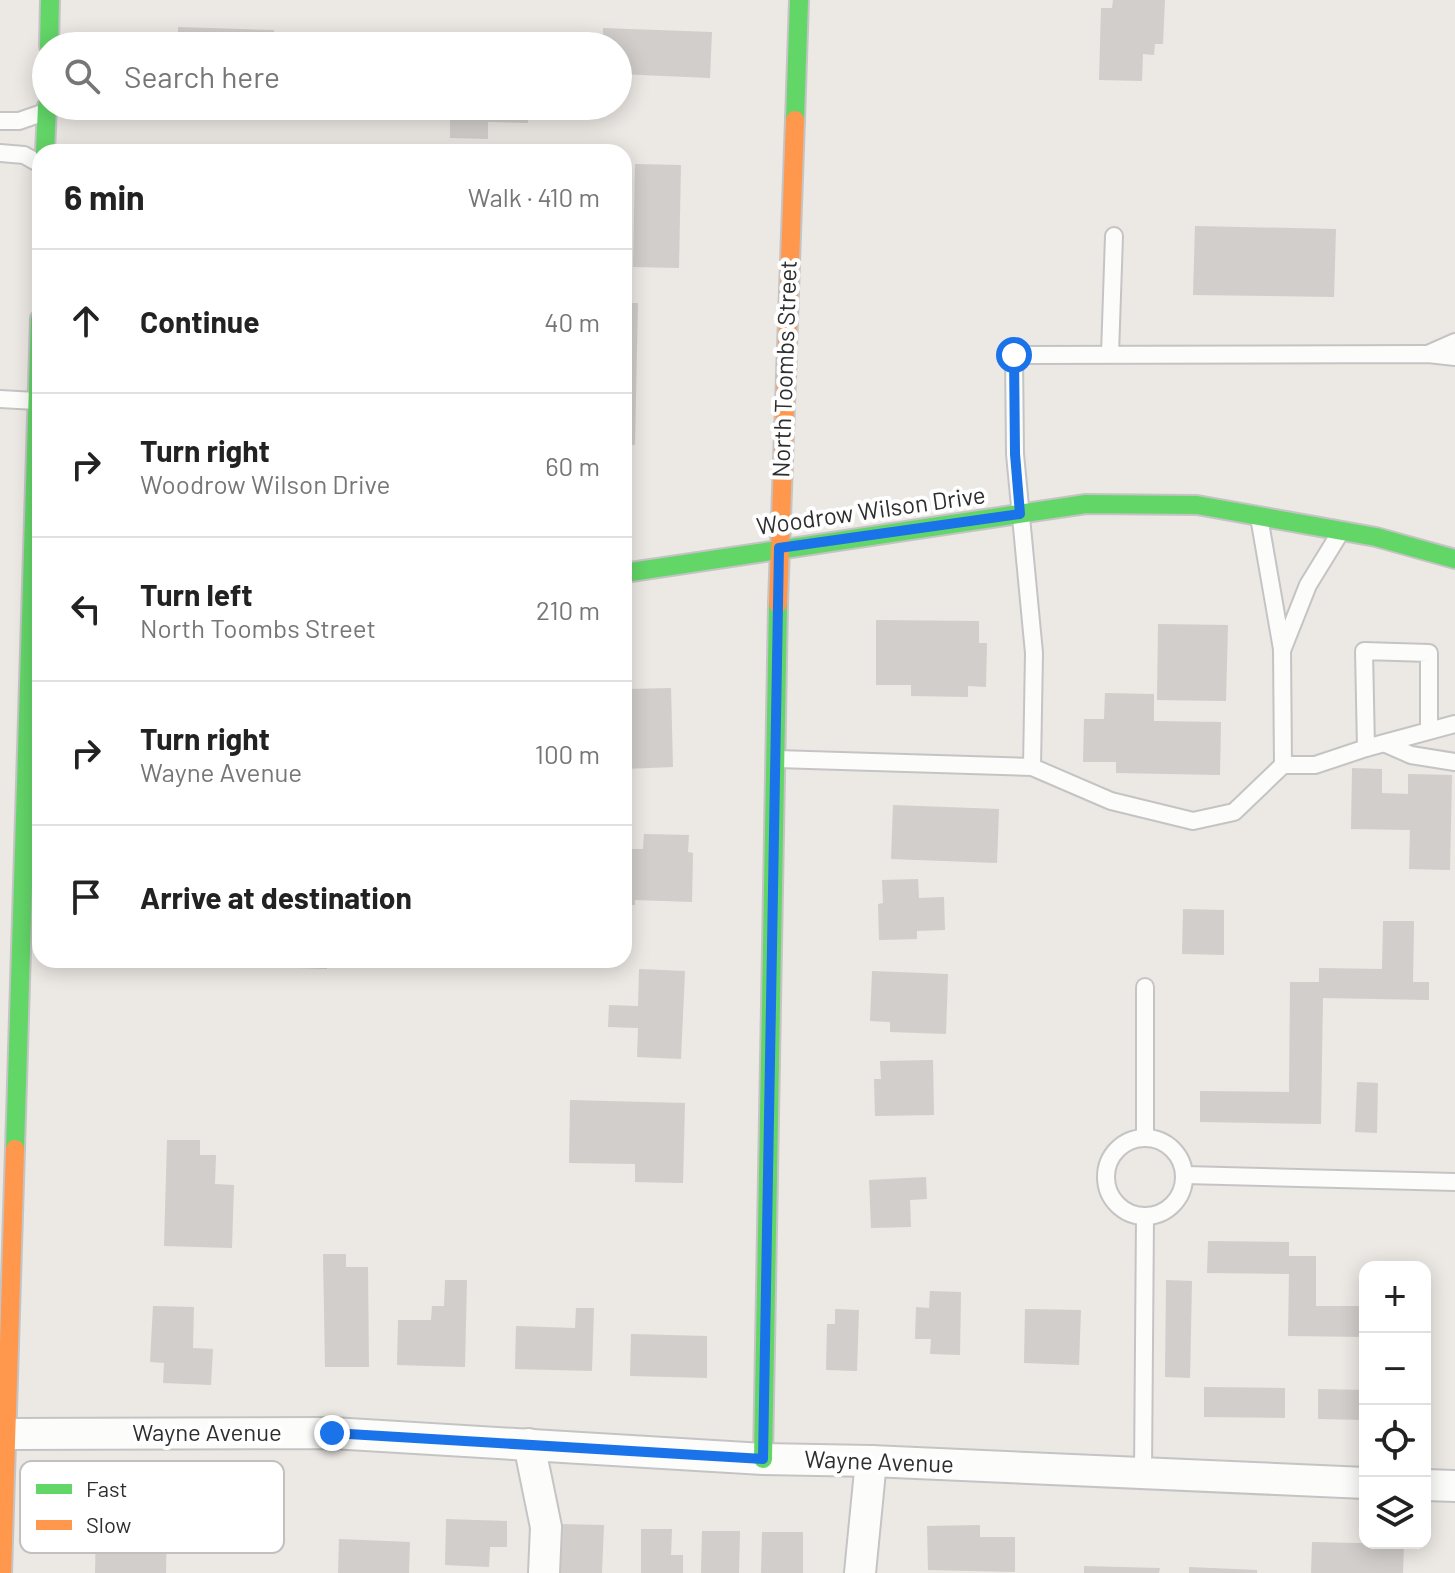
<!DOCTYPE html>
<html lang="en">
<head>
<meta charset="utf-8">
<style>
	body { margin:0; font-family:Barlow,sans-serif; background:#f6f6f6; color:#222 }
	.controls { position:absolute; right:24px; bottom:24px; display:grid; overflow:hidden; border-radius:16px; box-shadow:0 4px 20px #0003 }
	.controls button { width:72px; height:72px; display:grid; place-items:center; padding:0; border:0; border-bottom:2px solid #e0e0e0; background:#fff; color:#222; font:40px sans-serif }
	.stop { position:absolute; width:24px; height:24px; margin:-18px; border:6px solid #1a73e8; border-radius:50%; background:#fff }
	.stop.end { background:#1a73e8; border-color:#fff; box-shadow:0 2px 8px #0008 }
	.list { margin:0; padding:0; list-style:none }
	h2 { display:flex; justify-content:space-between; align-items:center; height:104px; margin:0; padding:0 32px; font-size:34px }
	h2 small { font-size:26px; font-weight:400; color:#767676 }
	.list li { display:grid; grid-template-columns:52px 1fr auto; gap:24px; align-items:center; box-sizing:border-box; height:144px; padding:0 32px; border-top:2px solid #e0e0e0 }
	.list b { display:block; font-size:30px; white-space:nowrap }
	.list p { margin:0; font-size:26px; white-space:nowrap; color:#767676 }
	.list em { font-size:26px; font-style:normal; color:#767676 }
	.icon { flex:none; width:44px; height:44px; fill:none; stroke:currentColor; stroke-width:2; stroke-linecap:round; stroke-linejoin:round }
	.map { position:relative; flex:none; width:1455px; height:1573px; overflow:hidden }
	.search { position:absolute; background:#fff; box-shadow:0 4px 20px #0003; left:32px; top:32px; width:600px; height:88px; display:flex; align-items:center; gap:20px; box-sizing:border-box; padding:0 28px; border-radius:44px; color:#767676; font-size:30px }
	.panel { position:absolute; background:#fff; box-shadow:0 4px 20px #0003; left:32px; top:144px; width:600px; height:824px; border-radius:24px }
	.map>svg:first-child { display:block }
</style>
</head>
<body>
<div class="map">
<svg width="1455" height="1573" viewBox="0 0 1455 1573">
	<rect width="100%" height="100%" fill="#ece8e4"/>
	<g fill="#d1cecb">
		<polygon points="1113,0 1165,0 1163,44 1155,44 1154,55 1143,54 1142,81 1099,80 1101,8 1112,8"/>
		<polygon points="178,27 274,30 273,46 178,46"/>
		<polygon points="603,28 712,32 710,78 618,74 618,46 603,46"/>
		<polygon points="419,106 528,106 528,123 488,122 488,139 450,138 450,120 419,119"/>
		<polygon points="635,164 681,165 679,268 633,267"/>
		<polygon points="1195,226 1336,229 1334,297 1193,295"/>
		<polygon points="624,303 638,303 635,445 624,445"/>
		<polygon points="876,620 979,621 979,643 987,643 986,687 968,686 968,697 911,696 911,685 876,685"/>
		<polygon points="1158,624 1228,625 1226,701 1157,700"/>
		<polygon points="671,688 673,767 624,769 624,713 628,713 627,689"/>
		<polygon points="1105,693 1154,694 1154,721 1221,722 1220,775 1116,773 1116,762 1083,762 1084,719 1104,719"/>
		<polygon points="1352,768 1382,769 1382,793 1408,794 1408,774 1452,775 1450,870 1409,869 1410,830 1351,829"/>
		<polygon points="893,805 999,809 997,863 891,859"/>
		<polygon points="644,834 689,835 688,852 693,853 692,902 635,900 635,905 624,905 624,849 643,849"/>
		<polygon points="918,879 919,898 944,897 945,930 917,931 917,939 879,940 878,904 883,903 882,880"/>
		<polygon points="1183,909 1224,910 1224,955 1182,954"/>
		<polygon points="1383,921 1414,921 1413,982 1429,982 1429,1000 1323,998 1321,1124 1200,1122 1200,1091 1289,1092 1290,982 1319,982 1319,968 1382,969"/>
		<polygon points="296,960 327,960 327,969 296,968"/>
		<polygon points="639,969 685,971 681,1059 637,1057 638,1028 608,1027 609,1005 638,1006"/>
		<polygon points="872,971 948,974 946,1034 890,1032 890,1022 870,1021"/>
		<polygon points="933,1060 934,1115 875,1116 874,1079 881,1079 880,1061"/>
		<polygon points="1357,1082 1378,1083 1377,1133 1355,1132"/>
		<polygon points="570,1100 685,1103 683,1183 635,1182 635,1164 569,1163"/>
		<polygon points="167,1140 200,1140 200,1155 216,1155 215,1184 234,1185 232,1248 164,1246"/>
		<polygon points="926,1177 927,1199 910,1200 911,1227 871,1228 869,1180"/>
		<polygon points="1208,1241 1289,1242 1289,1256 1316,1256 1316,1306 1365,1306 1365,1337 1288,1336 1289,1274 1207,1273"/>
		<polygon points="323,1254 346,1254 346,1267 368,1267 369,1367 325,1367"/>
		<polygon points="445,1280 467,1280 465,1367 397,1365 398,1320 431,1320 432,1306 444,1306"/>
		<polygon points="1166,1280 1192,1281 1190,1378 1165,1377"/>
		<polygon points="930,1291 961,1292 960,1355 930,1354 931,1339 915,1339 916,1307 929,1308"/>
		<polygon points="153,1306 194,1307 193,1348 213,1349 211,1385 163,1383 164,1363 150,1362"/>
		<polygon points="576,1308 594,1308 592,1371 515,1369 516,1326 575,1328"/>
		<polygon points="835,1309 859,1310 857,1371 826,1370 827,1324 835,1324"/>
		<polygon points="1025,1309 1081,1310 1079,1365 1024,1363"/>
		<polygon points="631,1334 707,1336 707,1378 630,1376"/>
		<polygon points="1204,1387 1285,1388 1285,1418 1204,1417"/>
		<polygon points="1318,1389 1365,1390 1365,1420 1318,1419"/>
		<polygon points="97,1481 163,1482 162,1516 140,1516 139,1524 167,1524 166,1573 95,1573"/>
		<polygon points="446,1519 507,1521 507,1547 490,1547 489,1567 445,1565"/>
		<polygon points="560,1524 604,1525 602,1573 558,1573"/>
		<polygon points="980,1525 980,1537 1015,1537 1015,1572 928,1570 927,1526"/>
		<polygon points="641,1529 672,1529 671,1555 683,1555 683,1573 641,1573"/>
		<polygon points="702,1531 740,1531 739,1573 701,1573"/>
		<polygon points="762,1532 803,1532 803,1573 761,1573"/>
		<polygon points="339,1539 410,1542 409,1573 338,1573"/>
		<polygon points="1312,1542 1404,1544 1403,1573 1311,1573"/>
		<polygon points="1084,1566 1160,1568 1159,1573 1084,1573"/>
		<polygon points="1189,1567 1257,1570 1257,1573 1189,1573"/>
	</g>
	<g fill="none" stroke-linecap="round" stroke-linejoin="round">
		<defs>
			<g id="lane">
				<polyline points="0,121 19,121 45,112"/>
				<polyline points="0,153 24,155 40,164"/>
				<polyline points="1430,353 1455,342"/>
				<polyline points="1110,354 1114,236"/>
				<polyline points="0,399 36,401"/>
				<polyline points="1259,517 1282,649 1283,765"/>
				<polyline points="1283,648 1308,585 1340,533"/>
				<polyline points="1386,744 1411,755 1455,762"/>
				<polyline points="1366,748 1364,651 1429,653 1429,729"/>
				<polyline points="777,759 1032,767 1111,801 1193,821 1234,812 1283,765 1315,765 1366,748 1455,724"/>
				<polyline points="1032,767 1034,653 1015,454 1014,355 1428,354 1455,357"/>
				<polyline points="1145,987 1145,1137"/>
				<circle cx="1145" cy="1177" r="39"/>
				<polyline points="1185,1175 1455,1182"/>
				<polyline points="1143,1473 1145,1216"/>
			</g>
			<g id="street">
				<polyline points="9,1434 332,1433 763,1459 871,1461 1365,1483"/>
				<polyline points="529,1444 546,1527 544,1573"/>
				<polyline points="1425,1485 1455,1486"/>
				<polyline points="860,1573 871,1461"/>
			</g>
			<g id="fast">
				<polyline points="49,46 50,0"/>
				<polyline points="795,120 799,0"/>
				<polyline points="45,152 47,106"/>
				<polyline points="624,573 1086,504 1197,505 1376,537 1455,559"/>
				<polyline points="15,1149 40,319"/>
				<polyline points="763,1459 778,604"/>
			</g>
			<g id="slow">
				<polyline points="778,604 795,120"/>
				<polyline points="2,1573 15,1149"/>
			</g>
		</defs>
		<use href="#lane" stroke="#c5c4c5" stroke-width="20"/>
		<use href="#street" stroke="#c5c4c5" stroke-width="34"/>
		<use href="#fast" stroke="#c5c4c5" stroke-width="22"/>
		<use href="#slow" stroke="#c5c4c5" stroke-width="22"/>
		<use href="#lane" stroke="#fcfcfb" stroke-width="16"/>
		<use href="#street" stroke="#fcfcfb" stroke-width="30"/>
		<use href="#fast" stroke="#63d668" stroke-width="18"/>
		<use href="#slow" stroke="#ff974d" stroke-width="18"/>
	</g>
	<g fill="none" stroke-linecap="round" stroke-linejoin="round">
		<polyline stroke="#1a73e8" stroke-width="10" points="332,1433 763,1459 779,548 1020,514 1015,454 1014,355"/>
	</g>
	<g text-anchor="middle" stroke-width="8" stroke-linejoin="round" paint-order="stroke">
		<g font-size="24" fill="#2e2e2e" stroke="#fff">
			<text transform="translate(785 369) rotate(-88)" y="8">North Toombs Street</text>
			<text transform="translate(871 511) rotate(-8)" y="8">Woodrow Wilson Drive</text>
			<text x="207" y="1441">Wayne Avenue</text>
			<text transform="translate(879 1462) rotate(2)" y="8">Wayne Avenue</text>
		</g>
	</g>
	<rect x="20" y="1461" width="264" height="92" rx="12" fill="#fff" stroke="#c0c0c0" stroke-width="2"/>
	<rect x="36" y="1484" width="36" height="10" fill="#63d668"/>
	<rect x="36" y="1520" width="36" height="10" fill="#ff974d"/>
	<g font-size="22" fill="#2e2e2e">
		<text x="86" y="1497">Fast</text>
		<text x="86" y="1533">Slow</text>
	</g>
</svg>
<div class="controls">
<button>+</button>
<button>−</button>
<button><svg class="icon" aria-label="locate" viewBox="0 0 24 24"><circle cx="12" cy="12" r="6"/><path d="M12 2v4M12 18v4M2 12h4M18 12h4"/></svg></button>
<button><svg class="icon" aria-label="layers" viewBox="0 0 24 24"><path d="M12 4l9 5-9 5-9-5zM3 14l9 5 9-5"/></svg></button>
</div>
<div class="stop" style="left:1014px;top:355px"></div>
<div class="stop end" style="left:332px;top:1433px"></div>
<div class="search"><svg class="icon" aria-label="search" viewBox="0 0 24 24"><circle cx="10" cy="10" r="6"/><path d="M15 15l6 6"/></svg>Search here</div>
<section class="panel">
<h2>6 min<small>Walk · 410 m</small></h2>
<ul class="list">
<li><svg class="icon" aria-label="ahead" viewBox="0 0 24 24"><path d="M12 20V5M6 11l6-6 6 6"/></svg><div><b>Continue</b></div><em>40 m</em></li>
<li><svg class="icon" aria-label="right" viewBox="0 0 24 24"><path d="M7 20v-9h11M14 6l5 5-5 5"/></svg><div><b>Turn right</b><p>Woodrow Wilson Drive</p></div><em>60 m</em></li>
<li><svg class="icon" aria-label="left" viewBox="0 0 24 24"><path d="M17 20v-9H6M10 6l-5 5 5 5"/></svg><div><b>Turn left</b><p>North Toombs Street</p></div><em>210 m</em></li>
<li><svg class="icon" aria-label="right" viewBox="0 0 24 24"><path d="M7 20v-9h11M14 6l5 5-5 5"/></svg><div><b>Turn right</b><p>Wayne Avenue</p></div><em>100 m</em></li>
<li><svg class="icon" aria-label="arrive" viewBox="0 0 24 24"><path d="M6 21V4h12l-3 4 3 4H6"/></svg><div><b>Arrive at destination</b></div></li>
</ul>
</section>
</div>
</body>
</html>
